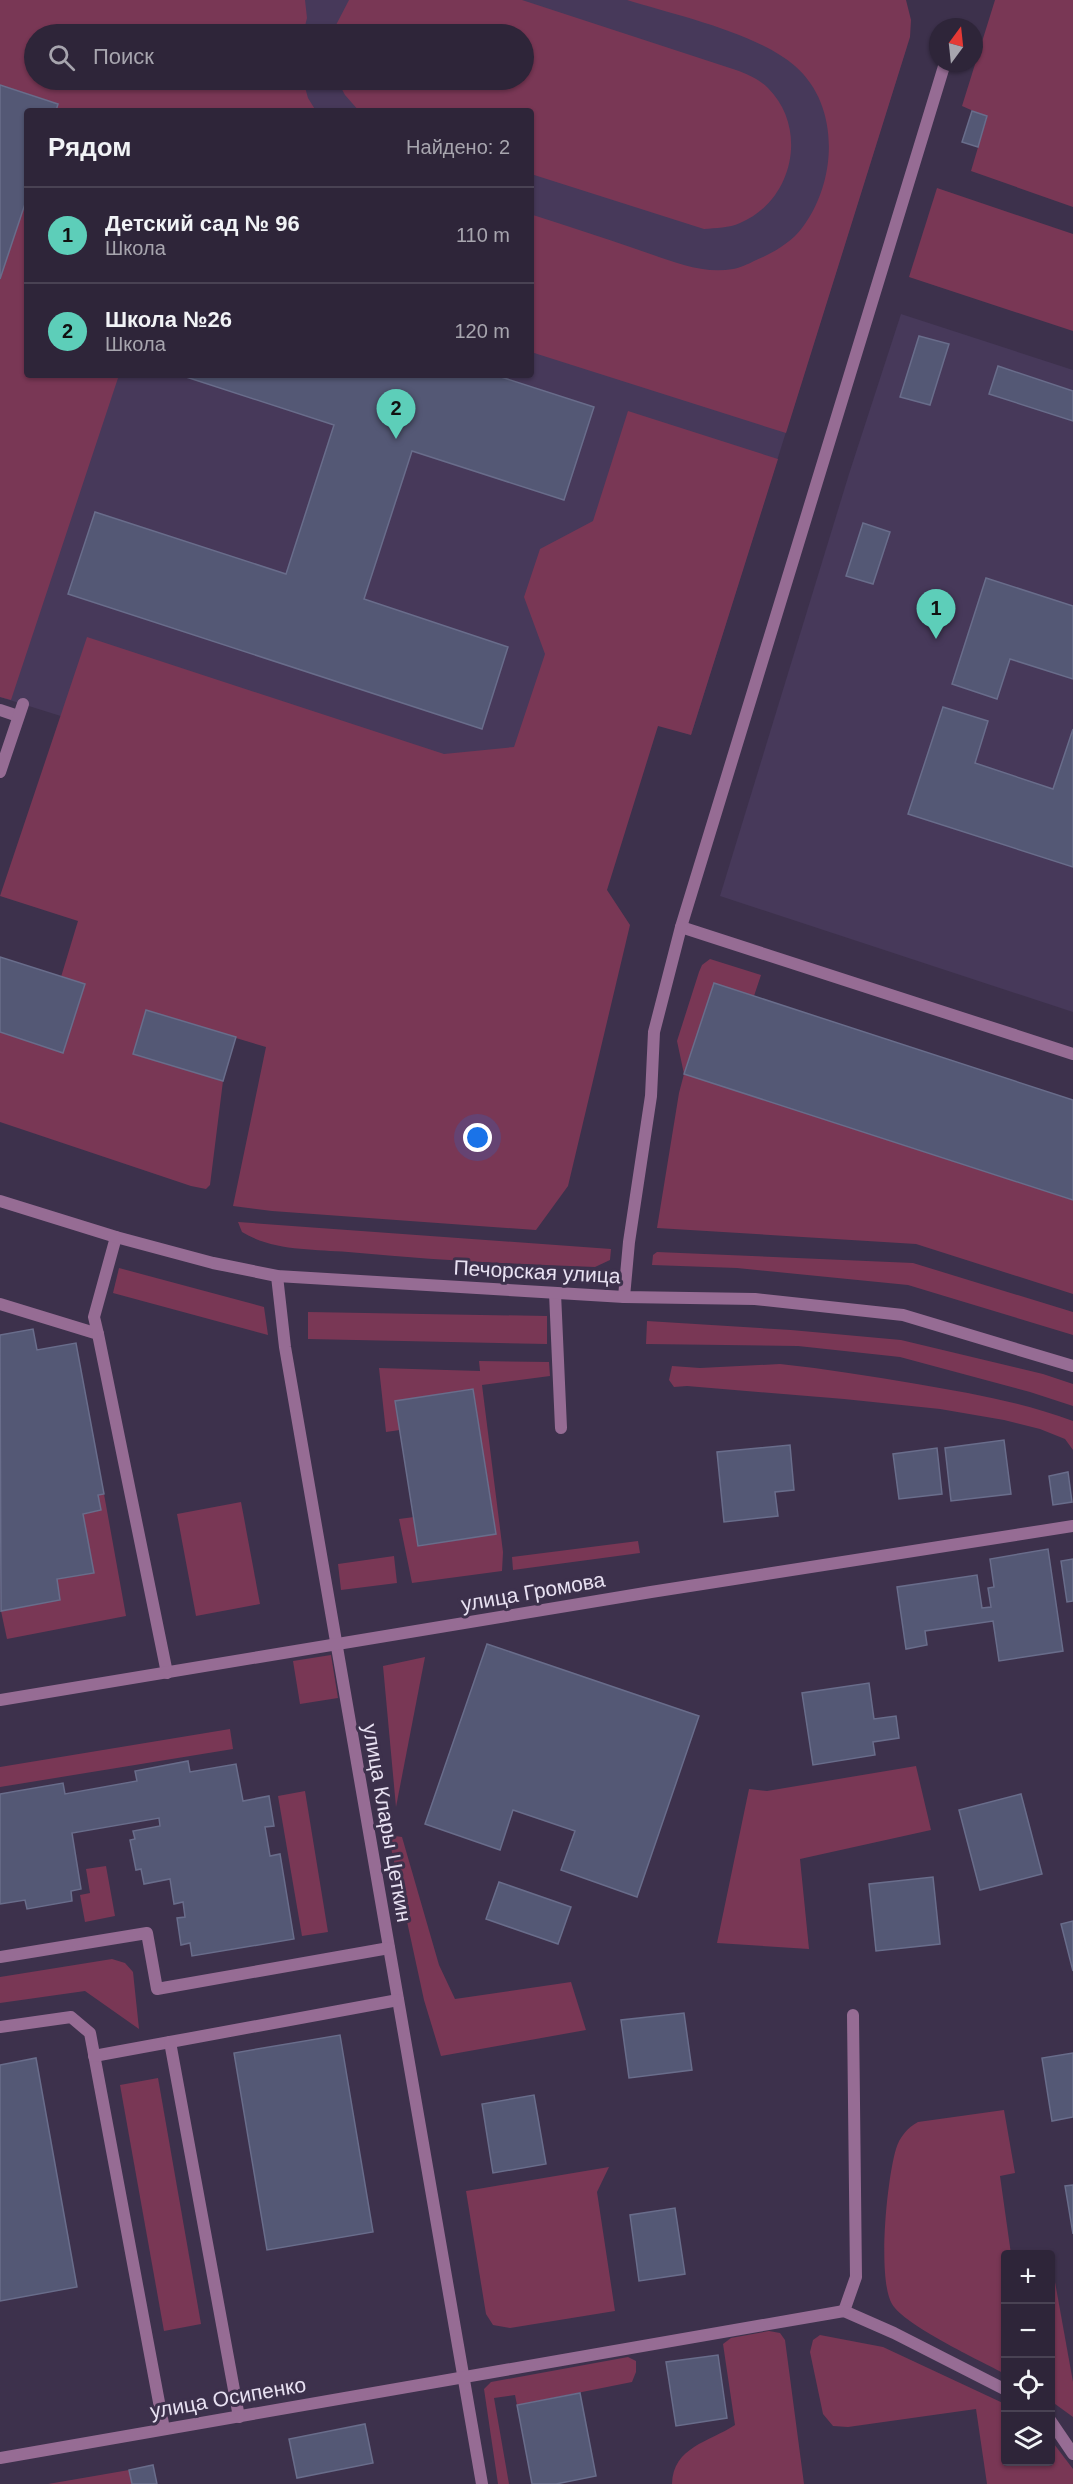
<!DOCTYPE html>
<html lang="ru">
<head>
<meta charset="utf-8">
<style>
	body { margin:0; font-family:Arial,sans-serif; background:#362d41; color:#f1f3f6 }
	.controls { position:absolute; right:18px; bottom:18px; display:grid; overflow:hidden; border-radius:6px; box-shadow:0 2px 4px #0004 }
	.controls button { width:54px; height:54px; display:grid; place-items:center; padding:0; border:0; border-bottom:2px solid #494253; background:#2e2539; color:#f1f3f6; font:30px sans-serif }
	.compass { position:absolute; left:929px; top:18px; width:54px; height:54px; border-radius:50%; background:#2e2539; box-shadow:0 2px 4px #0004; rotate:15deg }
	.you { position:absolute; left:478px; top:1138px; width:21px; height:21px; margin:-15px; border:4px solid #fff; border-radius:50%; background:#1a73e8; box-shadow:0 0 0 9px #1a73e833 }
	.badge { display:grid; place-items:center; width:39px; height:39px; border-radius:50%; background:#5dceb9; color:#111; font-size:20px; font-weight:700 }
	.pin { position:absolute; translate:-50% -50px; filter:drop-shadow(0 2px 3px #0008) }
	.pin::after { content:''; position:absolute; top:32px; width:21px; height:18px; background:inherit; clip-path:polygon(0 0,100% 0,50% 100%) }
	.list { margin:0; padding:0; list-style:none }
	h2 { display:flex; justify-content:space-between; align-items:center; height:78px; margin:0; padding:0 24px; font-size:26px }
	h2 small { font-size:20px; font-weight:400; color:#a7a5ae }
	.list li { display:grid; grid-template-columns:39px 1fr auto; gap:18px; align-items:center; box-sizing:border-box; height:96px; padding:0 24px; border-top:2px solid #494253 }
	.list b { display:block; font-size:22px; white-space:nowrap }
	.list p { margin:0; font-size:20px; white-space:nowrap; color:#a7a5ae }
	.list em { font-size:20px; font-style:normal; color:#a7a5ae }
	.icon { flex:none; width:33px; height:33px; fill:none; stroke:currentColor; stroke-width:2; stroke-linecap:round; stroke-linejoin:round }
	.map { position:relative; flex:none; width:1073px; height:2484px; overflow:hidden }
	.search { position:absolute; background:#2e2539; box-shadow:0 2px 4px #0004; left:24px; top:24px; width:510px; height:66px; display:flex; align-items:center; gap:15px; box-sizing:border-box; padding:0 21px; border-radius:33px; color:#a7a5ae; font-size:22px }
	.panel { position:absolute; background:#2e2539; box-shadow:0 2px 4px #0004; left:24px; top:108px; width:510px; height:270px; border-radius:6px }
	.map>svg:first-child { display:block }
</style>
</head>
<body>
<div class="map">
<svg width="1073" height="2484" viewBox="0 0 1073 2484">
	<rect width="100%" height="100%" fill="#3d314c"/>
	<g fill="#47395a">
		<polygon points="49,0 769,0 907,46 691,735 658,725 601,885 0,697 27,375 531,375 531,111 109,111 98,80 524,80 524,34 37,34"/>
		<polygon points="901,314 1073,370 1073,1012 720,896 849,474"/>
	</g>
	<g fill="#793755">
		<polygon points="0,0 305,0 307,18 303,34 34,34 34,80 303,80 308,98 316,111 56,111 58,104 0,85"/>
		<path d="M 349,0 L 522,0 L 736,70 C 747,74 759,79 768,88 C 809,129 793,201 740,223 C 729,228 716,228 704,229 L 531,174 L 531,111 L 359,111 L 345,95 L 337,80 L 524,80 L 524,34 L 334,34 L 336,25 Z"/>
		<path d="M 627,0 L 906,0 L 911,20 L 910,37 L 786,433 L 531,352 L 533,215 C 567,226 602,237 636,249 C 667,259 700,275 733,269 C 740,268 748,264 754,261 C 771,254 791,243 802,228 C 837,182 841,106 795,66 C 757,33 676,15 627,0 Z"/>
		<polygon points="995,0 1073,0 1073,207 971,171 987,117 962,106"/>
		<polygon points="937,188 1073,234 1073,331 909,277"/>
		<polygon points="27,198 27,375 119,375 11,700 0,697 0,279"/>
		<polygon points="628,411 778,459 691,735 658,726 607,890 630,925 568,1186 536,1230 272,1211 233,1206 266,1047 146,1011 133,1054 223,1081 210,1185 206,1189 191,1186 0,1122 0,1032 63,1052 61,977 78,921 0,896 87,637 444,754 514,747 545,654 524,597 540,549 593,521"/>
		<polygon points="710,959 761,975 754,996 714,984 685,1074 1073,1200 1073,1294 916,1244 657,1228 679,1093 684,1074 677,1041 699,972 702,965"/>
		<path d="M 238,1222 L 611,1249 L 610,1260 L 595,1267 C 513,1264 431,1260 348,1252 C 313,1249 273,1251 242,1232 Z"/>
		<polygon points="657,1252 913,1263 1073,1312 1073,1335 908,1285 737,1268 652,1265 653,1255"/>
		<polygon points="119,1268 264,1307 268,1335 113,1293"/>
		<polygon points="308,1312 547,1316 547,1344 308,1339"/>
		<polygon points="647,1321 791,1330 901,1340 1043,1374 1073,1384 1073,1406 1030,1392 900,1357 798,1346 646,1344"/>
		<polygon points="479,1361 549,1362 550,1376 482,1385 503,1552 502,1571 412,1583 399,1519 414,1517 496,1533 473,1389 395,1401 400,1430 386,1432 379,1368 480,1371"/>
		<path d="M 780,1364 C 826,1369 871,1376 917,1384 C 970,1393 1022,1402 1073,1421 L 1073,1450 L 1065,1439 L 1040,1429 L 1004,1420 L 940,1409 L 844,1399 L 687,1386 L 674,1387 L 669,1380 L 672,1366 L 700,1368 Z"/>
		<polygon points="104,1494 126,1616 7,1639 1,1611 60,1600 57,1579 93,1573 83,1514 101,1510 98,1495"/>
		<polygon points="241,1502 260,1604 196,1616 177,1514"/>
		<polygon points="638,1541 640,1553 513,1570 512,1557"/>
		<polygon points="394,1556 397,1583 341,1590 338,1564"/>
		<polygon points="331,1655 338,1698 300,1704 293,1661"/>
		<polygon points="425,1657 396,1807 383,1666"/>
		<polygon points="230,1729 233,1749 0,1787 0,1767"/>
		<polygon points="916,1766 931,1830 800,1859 809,1949 717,1943 749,1789 767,1791"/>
		<polygon points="305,1791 328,1932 302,1936 278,1796"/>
		<polygon points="395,1836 402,1837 439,1965 455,1999 571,1982 586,2030 441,2056 424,2000 390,1843"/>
		<polygon points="106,1866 115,1916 85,1922 80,1895 90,1893 86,1869"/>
		<polygon points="112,1959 125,1963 133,1972 139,2029 85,1991 0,2003 0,1977"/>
		<polygon points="158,2078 201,2324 164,2331 120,2085"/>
		<path d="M 1004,2110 L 1015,2173 L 1000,2176 L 1011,2254 L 1006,2254 L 1005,2374 C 981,2361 904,2325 892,2304 C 877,2278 887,2179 896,2149 C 899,2138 908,2127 918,2122 Z"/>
		<polygon points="609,2167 597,2192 615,2311 510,2328 493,2325 486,2314 466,2191"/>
		<polygon points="1051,2279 1055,2282 1073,2382 1073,2417 1051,2401"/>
		<path d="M 769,2331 L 780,2333 L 785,2340 L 804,2484 L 672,2484 C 673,2447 709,2442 735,2425 L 723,2344 L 731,2338 Z"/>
		<polygon points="820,2335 883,2347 1005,2404 1006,2462 1050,2462 1051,2440 1073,2469 1073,2484 987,2484 976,2409 848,2427 833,2426 823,2414 810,2352 813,2340"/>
		<polygon points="628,2357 636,2361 636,2372 632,2382 517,2405 515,2395 494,2398 509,2484 498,2484 484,2389 491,2382"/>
		<polygon points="129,2470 132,2484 48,2484"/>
	</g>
	<g fill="#545875" stroke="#696d8b" stroke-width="1.5">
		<polygon points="0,85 58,104 56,111 27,111 27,198 0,279"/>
		<polygon points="972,111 987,116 978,147 962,142"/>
		<polygon points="919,336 949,344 930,405 900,397"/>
		<polygon points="998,366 1073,391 1073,421 989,394"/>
		<polygon points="180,375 495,375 594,407 564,500 412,451 364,599 508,647 482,729 68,594 95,512 286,574 334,425"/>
		<polygon points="863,523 890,532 873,584 846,576"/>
		<polygon points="986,578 1073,606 1073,679 1010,659 997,699 952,684"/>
		<polygon points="943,707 988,721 975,763 1053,789 1073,729 1073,867 908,814"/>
		<polygon points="0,957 85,984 63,1053 0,1032"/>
		<polygon points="714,983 1073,1100 1073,1200 684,1074"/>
		<polygon points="146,1010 236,1037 223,1081 133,1054"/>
		<polygon points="33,1329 37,1350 76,1343 104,1494 98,1495 101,1510 83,1514 94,1573 57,1579 60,1600 1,1611 0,1335"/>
		<polygon points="473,1389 496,1534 418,1546 395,1401"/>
		<polygon points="1004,1440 1011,1494 951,1501 945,1448"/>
		<polygon points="790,1445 794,1490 775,1492 778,1516 724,1522 717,1452"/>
		<polygon points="937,1448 942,1494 899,1499 893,1454"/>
		<polygon points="1068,1472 1072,1502 1053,1505 1049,1476"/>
		<polygon points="1048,1549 1063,1651 999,1661 993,1621 925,1631 927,1645 906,1649 897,1587 977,1575 982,1608 991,1607 988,1588 994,1587 990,1559"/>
		<polygon points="1073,1559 1073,1601 1067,1602 1061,1561"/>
		<polygon points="487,1644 699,1716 637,1897 561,1870 575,1831 513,1810 500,1850 425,1824"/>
		<polygon points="869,1683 874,1719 896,1716 899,1738 873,1742 875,1755 813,1765 802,1693"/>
		<polygon points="188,1761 190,1772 236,1764 243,1801 269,1796 274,1826 265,1827 270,1856 280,1854 294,1939 192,1956 190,1943 181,1945 177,1918 185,1917 183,1902 174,1904 170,1879 144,1884 141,1869 136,1870 130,1840 135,1839 133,1831 160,1826 159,1818 72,1833 81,1889 71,1891 72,1901 27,1909 25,1900 0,1904 0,1794 63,1783 65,1794 137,1781 135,1771"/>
		<polygon points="1021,1794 1042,1874 980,1890 959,1810"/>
		<polygon points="933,1877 940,1944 876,1951 869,1884"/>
		<polygon points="499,1882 571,1907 558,1944 486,1919"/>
		<polygon points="1073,1921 1073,1971 1061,1924"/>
		<polygon points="684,2013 692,2070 629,2078 621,2020"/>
		<polygon points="340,2035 373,2232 267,2250 234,2053"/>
		<polygon points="1073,2053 1073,2117 1052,2121 1042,2058"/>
		<polygon points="36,2058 77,2287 0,2301 0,2065"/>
		<polygon points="534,2095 546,2164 493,2173 482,2104"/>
		<polygon points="1073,2185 1073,2234 1065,2186"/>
		<polygon points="675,2208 685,2274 639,2281 630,2215"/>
		<polygon points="718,2355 727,2418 676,2426 666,2362"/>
		<polygon points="580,2393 596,2476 556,2484 532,2484 517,2405"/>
		<polygon points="365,2424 373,2463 297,2478 289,2439"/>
		<polygon points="153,2465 157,2484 132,2484 129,2470"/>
	</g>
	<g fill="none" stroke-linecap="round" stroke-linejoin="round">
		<g stroke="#966c94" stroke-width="12">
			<polyline points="0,710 18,716"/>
			<polyline points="0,772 23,704"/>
			<polyline points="681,927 1073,1054"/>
			<polyline points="277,1276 285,1347 482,2484"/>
			<polyline points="555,1293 561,1428"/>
			<polyline points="624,1297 629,1242 651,1096 654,1032 681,927 945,63"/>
			<polyline points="0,1304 98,1334 167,1673"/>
			<polyline points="98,1334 94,1317 116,1237"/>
			<polyline points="0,1957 147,1933 157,1989 389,1948"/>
			<polyline points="0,2027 71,2017 90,2033 164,2429"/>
			<polyline points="94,2056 170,2042"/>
			<polyline points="844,2311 856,2277 853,2015"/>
			<polyline points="239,2417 170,2042 398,2000"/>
			<polyline points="1050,2420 1073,2454"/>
			<polyline points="0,2458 844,2311 894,2333 1006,2390"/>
		</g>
		<polyline stroke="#966c94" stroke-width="12" points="0,1700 651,1592 1073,1526"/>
		<polyline stroke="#966c94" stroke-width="12" points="0,1201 116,1237 213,1263 277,1276 624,1297 755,1299 903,1315 1073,1366"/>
	</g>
	<g text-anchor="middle" stroke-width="6" stroke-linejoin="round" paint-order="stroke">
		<g font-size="21" fill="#e8e1f2" stroke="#3d314c">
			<text transform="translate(537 1272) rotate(3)" y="7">Печорская улица</text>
			<text transform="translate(533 1592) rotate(-10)" y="7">улица Громова</text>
			<text transform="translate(387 1823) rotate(80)" y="7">улица Клары Цеткин</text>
			<text transform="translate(228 2398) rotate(-10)" y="7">улица Осипенко</text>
		</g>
	</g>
</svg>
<div class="controls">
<button>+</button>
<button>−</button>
<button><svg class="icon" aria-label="locate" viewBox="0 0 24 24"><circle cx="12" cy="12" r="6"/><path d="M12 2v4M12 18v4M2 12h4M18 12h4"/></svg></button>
<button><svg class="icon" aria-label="layers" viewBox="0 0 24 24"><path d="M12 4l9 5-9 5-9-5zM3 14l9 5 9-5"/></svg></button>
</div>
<svg class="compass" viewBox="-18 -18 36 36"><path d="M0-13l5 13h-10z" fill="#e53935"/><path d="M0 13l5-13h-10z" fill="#a7a5ae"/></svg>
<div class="you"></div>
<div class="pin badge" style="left:936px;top:639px">1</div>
<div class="pin badge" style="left:396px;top:439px">2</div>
<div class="search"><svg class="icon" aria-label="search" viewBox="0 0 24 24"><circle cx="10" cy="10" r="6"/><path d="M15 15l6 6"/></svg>Поиск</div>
<section class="panel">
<h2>Рядом<small>Найдено: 2</small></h2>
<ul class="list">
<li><span class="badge">1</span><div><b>Детский сад № 96</b><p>Школа</p></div><em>110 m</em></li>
<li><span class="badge">2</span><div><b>Школа №26</b><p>Школа</p></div><em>120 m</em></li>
</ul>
</section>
</div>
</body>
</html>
